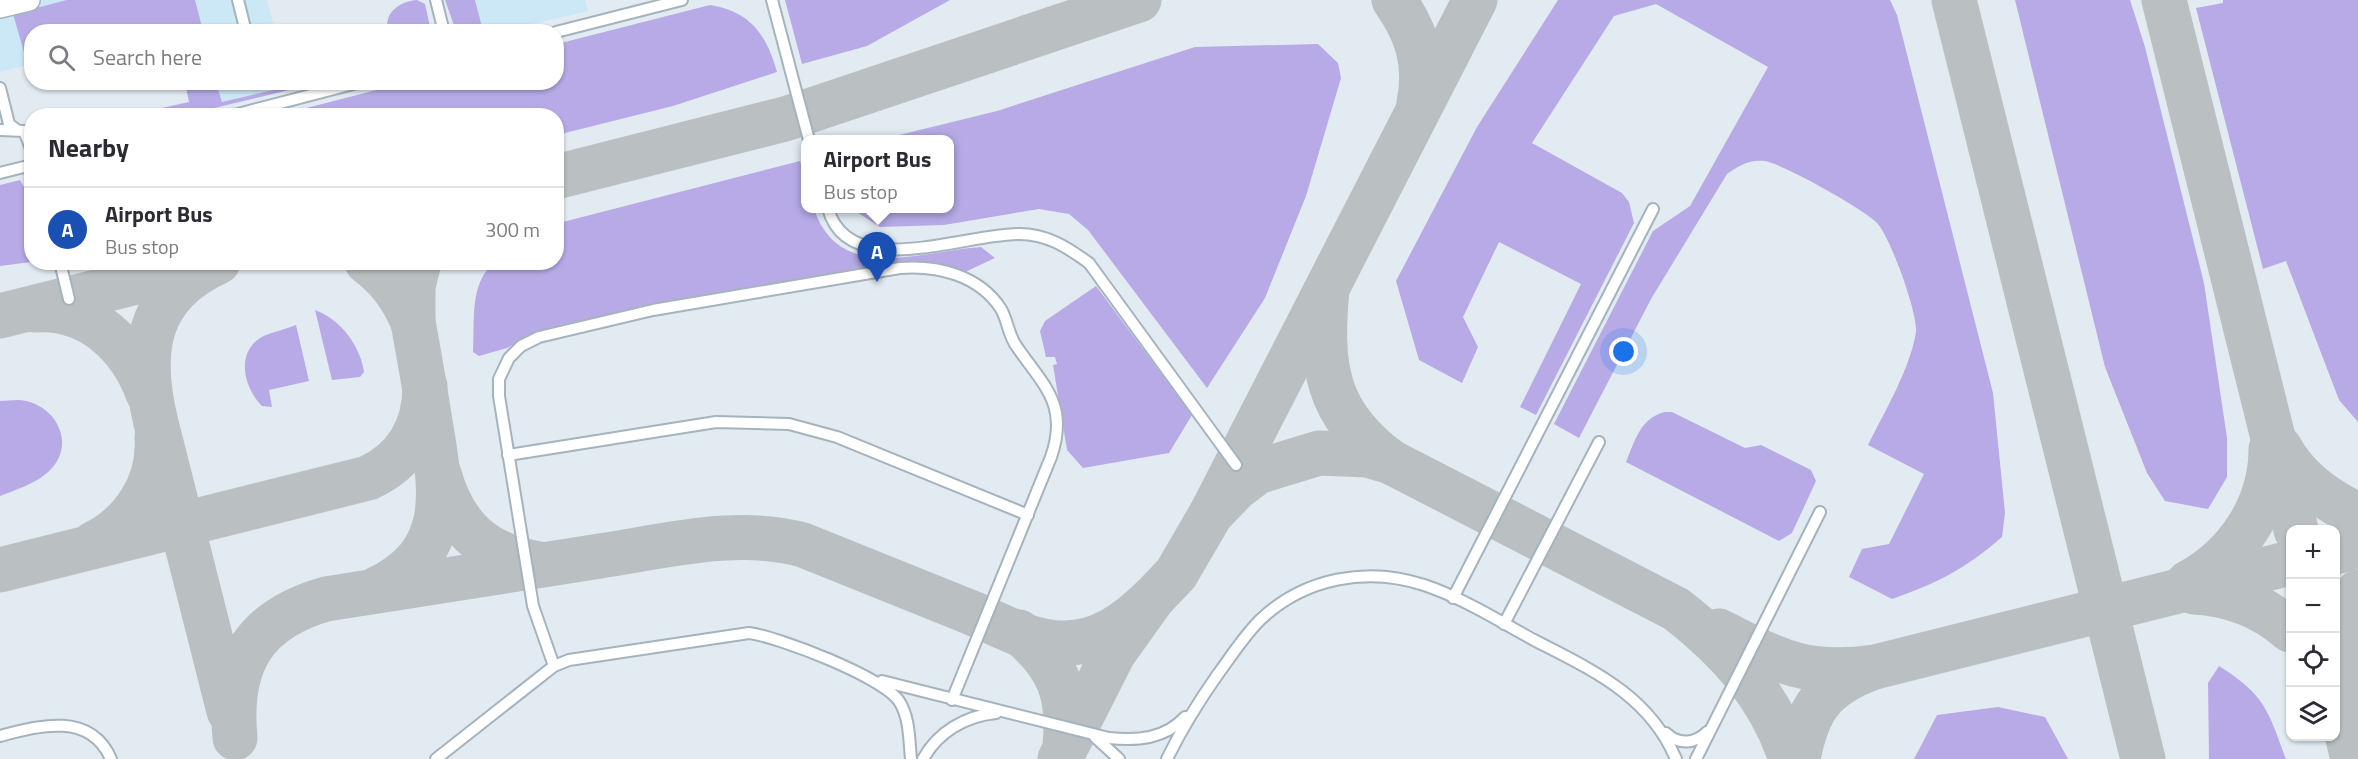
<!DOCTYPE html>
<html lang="en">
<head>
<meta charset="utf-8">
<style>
	body { margin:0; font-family:"Titillium Web",sans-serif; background:#f7f7f7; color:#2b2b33 }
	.controls { position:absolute; right:18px; bottom:18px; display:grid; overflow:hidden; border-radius:12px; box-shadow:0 2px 4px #0004 }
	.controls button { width:54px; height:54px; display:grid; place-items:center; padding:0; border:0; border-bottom:2px solid #e1e1e2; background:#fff; color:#2b2b33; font:30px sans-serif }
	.you { position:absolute; left:1624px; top:352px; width:21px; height:21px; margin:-15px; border:4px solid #fff; border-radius:50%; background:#1a73e8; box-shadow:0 0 0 9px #1a73e833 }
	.badge { display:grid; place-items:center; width:39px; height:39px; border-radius:50%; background:#1a73e8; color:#fff; font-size:20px; font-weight:700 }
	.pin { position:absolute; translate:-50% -50px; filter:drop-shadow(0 2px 3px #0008) }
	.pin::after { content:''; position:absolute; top:32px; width:21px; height:18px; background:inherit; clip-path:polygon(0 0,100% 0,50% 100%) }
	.popup { position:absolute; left:801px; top:135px; width:153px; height:78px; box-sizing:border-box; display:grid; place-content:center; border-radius:12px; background:#fff; filter:drop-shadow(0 2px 4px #0005); font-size:20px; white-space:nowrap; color:#7c7c81 }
	.popup b { font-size:22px; color:#2b2b33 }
	.popup::after { content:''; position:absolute; left:50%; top:100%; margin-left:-12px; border:12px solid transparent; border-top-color:#fff }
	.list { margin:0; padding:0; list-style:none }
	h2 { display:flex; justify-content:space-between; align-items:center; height:78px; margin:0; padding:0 24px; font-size:26px }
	h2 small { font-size:20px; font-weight:400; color:#7c7c81 }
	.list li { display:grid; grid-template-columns:39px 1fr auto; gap:18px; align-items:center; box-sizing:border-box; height:84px; padding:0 24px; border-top:2px solid #e1e1e2 }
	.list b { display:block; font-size:22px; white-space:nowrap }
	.list p { margin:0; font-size:20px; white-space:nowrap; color:#7c7c81 }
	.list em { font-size:20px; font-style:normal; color:#7c7c81 }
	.icon { flex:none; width:33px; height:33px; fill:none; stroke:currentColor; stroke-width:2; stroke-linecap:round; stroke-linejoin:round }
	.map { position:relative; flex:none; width:2358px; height:759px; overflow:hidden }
	.search { position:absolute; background:#fff; box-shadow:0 2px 4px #0004; left:24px; top:24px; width:540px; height:66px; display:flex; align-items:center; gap:15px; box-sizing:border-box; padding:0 21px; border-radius:24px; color:#7c7c81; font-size:22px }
	.panel { position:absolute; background:#fff; box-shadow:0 2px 4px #0004; left:24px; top:108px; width:540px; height:162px; border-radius:24px }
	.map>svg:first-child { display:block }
</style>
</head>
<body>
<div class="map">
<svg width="2358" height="759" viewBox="0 0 2358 759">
	<rect width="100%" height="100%" fill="#e2ebf2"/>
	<g fill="#cce7f5">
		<polygon points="0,0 267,0 275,31 32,32 31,64 0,72"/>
		<polygon points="475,0 585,0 588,11 502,31 483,31"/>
		<polygon points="207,82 304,83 213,105"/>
	</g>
	<g fill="#b7aae7">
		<polygon points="67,0 195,0 203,31 32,32 31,76 13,14"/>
		<path d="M 417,0 L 425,4 L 431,31 L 388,31 C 383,13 400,1 417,0 Z"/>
		<polygon points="445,0 475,0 483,31 456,31"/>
		<polygon points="785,0 950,0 867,46 802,64"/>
		<path d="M 1558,0 L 1890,0 L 1897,15 L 1993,393 L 2005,513 L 2002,537 C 1965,569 1938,583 1892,599 L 1849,577 L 1862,549 L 1889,544 L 1924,474 L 1868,445 C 1885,411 1910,369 1916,332 C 1918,314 1890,235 1876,222 C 1862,208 1783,164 1765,161 C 1750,159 1738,166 1727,174 L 1651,299 L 1579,438 L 1554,424 L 1653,231 L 1690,206 L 1768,67 L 1656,4 L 1614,16 L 1532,143 L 1622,193 L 1629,202 L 1634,223 L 1536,415 L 1520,407 L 1581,284 L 1499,242 L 1463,317 L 1478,347 L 1462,383 L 1419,360 L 1396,281 L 1477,127 Z"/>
		<polygon points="2015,0 2130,0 2145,47 2204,283 2227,438 2227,477 2208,509 2165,501 2147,473 2105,367"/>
		<polygon points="2223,0 2358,0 2358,422 2339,400 2286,261 2263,269 2196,8 2223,3"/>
		<path d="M 710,5 C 751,12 766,34 777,72 L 673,106 L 557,135 L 556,116 L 279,115 L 404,83 L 556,82 L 557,44 Z"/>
		<polygon points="1318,44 1338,63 1341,78 1306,196 1265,298 1207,388 1088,230 1069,214 1039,209 944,225 880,227 852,209 949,208 949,140 883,139 997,111 1195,47"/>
		<polygon points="185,83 216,83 222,102 304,83 318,83 185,115 130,115 189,102"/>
		<path d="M 800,161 L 805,179 L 805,208 L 814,209 C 840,285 921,251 981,247 L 995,258 L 965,272 L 937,263 L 905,262 L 658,304 L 530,334 L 507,348 L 479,356 L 473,352 C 475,321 469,286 493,263 L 556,262 L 557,234 L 561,232 L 559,223 Z"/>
		<polygon points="20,180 31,199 31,262 0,266 0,185"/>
		<polygon points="1096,286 1192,415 1169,453 1083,468 1067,450 1053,365 1057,364 1055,357 1046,357 1040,331 1045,321"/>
		<path d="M 315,310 C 340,319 360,345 364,372 L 360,377 L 332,380 Z"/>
		<path d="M 296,325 L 309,381 L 269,390 L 272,407 L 262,406 C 246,390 236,359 256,341 C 265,333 284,330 296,325 Z"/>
		<path d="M 18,400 C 56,402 79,446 47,473 C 34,484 15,490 0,496 L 0,401 Z"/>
		<path d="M 1665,412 L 1672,412 L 1745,448 L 1761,445 L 1811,470 L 1816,481 L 1792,533 L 1779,541 L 1626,462 C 1635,441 1640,418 1665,412 Z"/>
		<path d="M 2219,666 C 2265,695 2268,710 2286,759 L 2209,759 L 2208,683 Z"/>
		<polygon points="1998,707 2045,717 2068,759 1914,759 1937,715"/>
	</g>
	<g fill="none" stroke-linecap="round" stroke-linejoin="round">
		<g stroke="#babfc2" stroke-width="45">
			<path d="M 1394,0 C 1417,33 1427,63 1419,103"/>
			<polyline points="1954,0 2143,759"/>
			<polyline points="2164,0 2296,530"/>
			<polyline points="556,177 785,119 1139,0"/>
			<path d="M 218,262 C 145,295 139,353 156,423 L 229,711"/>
			<path d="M 367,262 C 389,278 402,297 413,322 L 413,286 L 419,262"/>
			<path d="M 1327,289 C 1320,366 1325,414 1391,462 L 1676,609 C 1728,649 1770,695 1791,759"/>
			<path d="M 36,310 C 91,307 130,345 148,393"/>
			<polyline points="0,316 205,265"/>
			<path d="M 2280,448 C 2297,480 2326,500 2358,515"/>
			<path d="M 439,474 C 454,528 484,555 539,564"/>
			<polyline points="1211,514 1475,0"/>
			<path d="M 93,544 C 133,525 160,483 157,438"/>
			<polyline points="2336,552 2358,546"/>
			<path d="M 0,570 L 368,478 C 407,460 425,428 425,386"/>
			<path d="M 2188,583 C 2237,557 2271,506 2271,449"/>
			<path d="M 375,590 C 453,554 442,492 430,422 C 425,389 419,355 413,322"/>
			<path d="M 2194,592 C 2230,594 2263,606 2290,630"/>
			<path d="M 1719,631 C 1778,661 1806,677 1875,667 L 2290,563"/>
			<path d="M 1019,632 C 1059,666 1070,694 1065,746"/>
			<polyline points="2336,690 2353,759"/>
			<path d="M 2339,704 C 2333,665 2337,626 2358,592"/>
			<path d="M 235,738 C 228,664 253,620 326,599 C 417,585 508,570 600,556 C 666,546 737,527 803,545 C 859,567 915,590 972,613 C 1000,625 1031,643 1062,643 C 1100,644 1127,623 1153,598"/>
			<polyline points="1060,759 1113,654 1153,598 1176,574 1211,514 1236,488 1257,472 1319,453 1367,455 1391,462"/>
			<path d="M 1798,759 C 1807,710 1822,687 1869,669"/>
		</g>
		<defs>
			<g id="lane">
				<polyline points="238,0 246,32"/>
				<polyline points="436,0 444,32"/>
				<polyline points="772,0 809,140"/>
				<polyline points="556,32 682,0"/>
				<polyline points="0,88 9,124 17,130"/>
				<polyline points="230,116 361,82"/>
				<polyline points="0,130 24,131 32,151"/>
				<polyline points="0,173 32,165"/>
				<path d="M 828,208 C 847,283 967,233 1019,234 C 1047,234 1067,247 1089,263 L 1236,465"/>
				<polyline points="60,262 69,299"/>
				<polyline points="508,455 716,422 789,424 837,437 1028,515"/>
				<polyline points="1453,598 1653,209"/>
				<polyline points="1504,624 1599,442"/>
				<path d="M 554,666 L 533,606 L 499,396 L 499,379 L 509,358 L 521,346 L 539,337 L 653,310 L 900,268 C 937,265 979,275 1001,309 C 1008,321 1008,335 1017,347 C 1044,386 1069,405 1051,457 L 952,700"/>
				<path d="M 882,681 L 1109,738 C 1137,741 1165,739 1185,717"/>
				<path d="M 1666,733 C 1678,745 1695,744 1707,732"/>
				<path d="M 0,736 C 38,726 90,711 111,759"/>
				<polyline points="1095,737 1119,759"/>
				<path d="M 436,759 L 554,666 L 569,660 L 749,633 C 779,637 883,677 899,701 C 910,718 909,740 911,759"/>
				<path d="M 923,759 C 938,732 965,716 996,713"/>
				<path d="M 1167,759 C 1182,728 1199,701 1218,674 C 1232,655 1244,636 1260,620 C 1304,578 1367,566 1424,585 C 1463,598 1499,621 1534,640 C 1592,670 1649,695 1676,759"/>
				<polyline points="1696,759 1820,512"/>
			</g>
			<polyline id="street" points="0,7 29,0"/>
		</defs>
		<use href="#lane" stroke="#a5b3bd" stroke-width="14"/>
		<use href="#street" stroke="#a5b3bd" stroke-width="24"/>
		<use href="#lane" stroke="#fff" stroke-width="10"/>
		<use href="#street" stroke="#fff" stroke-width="21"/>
	</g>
</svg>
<div class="controls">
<button>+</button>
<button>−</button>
<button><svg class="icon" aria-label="locate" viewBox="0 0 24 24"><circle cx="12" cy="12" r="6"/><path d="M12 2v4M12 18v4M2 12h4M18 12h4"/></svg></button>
<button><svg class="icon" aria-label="layers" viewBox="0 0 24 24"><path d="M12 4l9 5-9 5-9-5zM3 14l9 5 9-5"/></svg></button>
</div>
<div class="you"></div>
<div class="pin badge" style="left:877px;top:282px;background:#1a4fb4">A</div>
<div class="popup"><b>Airport Bus</b>Bus stop</div>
<div class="search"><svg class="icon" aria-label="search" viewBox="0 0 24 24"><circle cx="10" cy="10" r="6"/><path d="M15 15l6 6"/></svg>Search here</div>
<section class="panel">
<h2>Nearby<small></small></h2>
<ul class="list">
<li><span class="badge" style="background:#1a4fb4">A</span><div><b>Airport Bus</b><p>Bus stop</p></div><em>300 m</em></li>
</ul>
</section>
</div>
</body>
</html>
